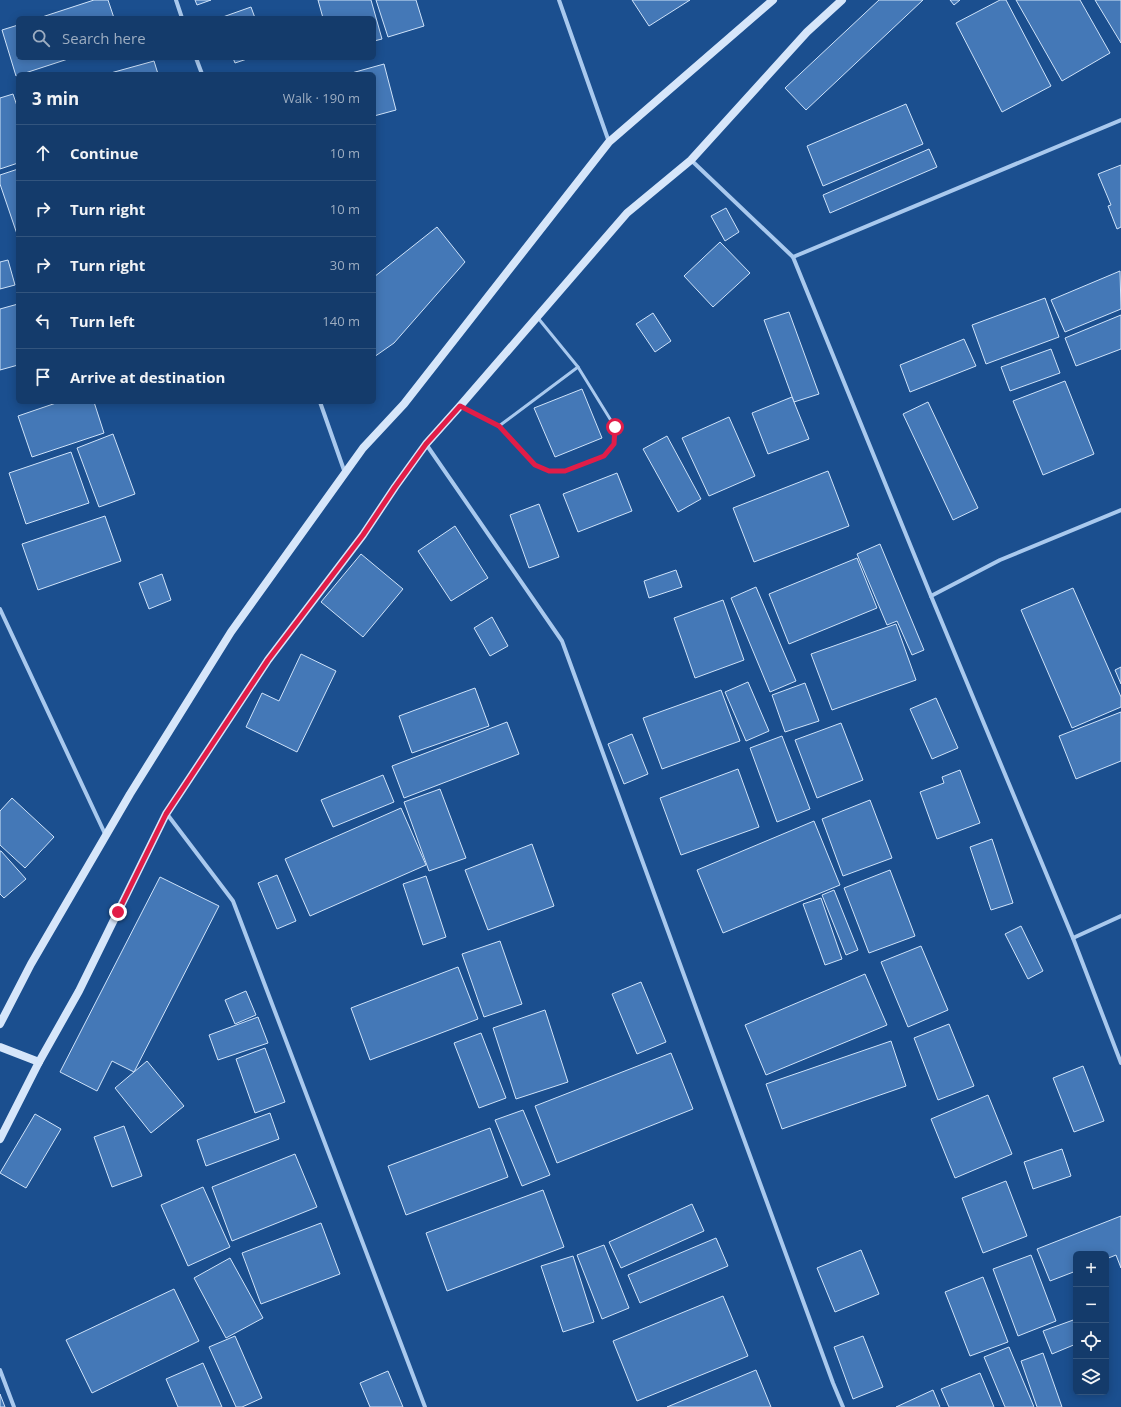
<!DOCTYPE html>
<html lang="en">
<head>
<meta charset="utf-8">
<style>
	body { margin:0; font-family:"Open Sans",sans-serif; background:#1d4271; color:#f1f3f6 }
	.controls { position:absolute; right:12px; bottom:12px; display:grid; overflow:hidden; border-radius:6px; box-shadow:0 2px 10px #0003 }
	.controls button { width:36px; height:36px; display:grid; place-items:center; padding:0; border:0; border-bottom:1px solid #33557e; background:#143b6b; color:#f1f3f6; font:20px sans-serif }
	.stop { position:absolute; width:12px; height:12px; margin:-9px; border:3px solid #e11d48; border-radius:50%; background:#fff }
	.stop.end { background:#e11d48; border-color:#fff; box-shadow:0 1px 4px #0008 }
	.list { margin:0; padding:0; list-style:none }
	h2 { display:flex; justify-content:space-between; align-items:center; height:52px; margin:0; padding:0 16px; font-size:17px }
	h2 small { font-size:13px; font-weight:400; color:#9dadc1 }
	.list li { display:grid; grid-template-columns:26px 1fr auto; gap:12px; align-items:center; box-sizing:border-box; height:56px; padding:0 16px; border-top:1px solid #33557e }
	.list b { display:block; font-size:15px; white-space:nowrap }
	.list em { font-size:13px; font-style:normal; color:#9dadc1 }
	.icon { flex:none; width:22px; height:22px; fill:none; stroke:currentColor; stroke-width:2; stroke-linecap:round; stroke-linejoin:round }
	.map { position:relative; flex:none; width:1121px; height:1407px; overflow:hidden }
	.search { position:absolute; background:#143b6b; box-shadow:0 2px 10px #0003; left:16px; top:16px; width:360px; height:44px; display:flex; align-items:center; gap:10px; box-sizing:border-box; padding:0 14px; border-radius:6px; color:#9dadc1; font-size:15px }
	.panel { position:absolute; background:#143b6b; box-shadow:0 2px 10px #0003; left:16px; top:72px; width:360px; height:332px; border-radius:6px }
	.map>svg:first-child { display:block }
</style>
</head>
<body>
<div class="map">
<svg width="1121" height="1407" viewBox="0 0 1121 1407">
	<rect width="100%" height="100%" fill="#1b4f8f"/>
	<g fill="#4478b7" stroke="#cfe3fa">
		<polygon points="94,0 108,0 114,18 39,18"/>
		<polygon points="195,0 211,0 197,5"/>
		<polygon points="318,0 371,0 382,39 374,41 374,18 323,18"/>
		<polygon points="376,0 416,0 424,26 388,37"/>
		<polygon points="632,0 690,0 649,26"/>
		<polygon points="879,0 923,0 806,110 785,88"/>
		<polygon points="950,0 960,0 954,5"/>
		<polygon points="1000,0 1006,0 1051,86 1002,112 956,23"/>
		<polygon points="1016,0 1080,0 1110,53 1062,81"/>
		<polygon points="1095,0 1121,0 1121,43"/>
		<polygon points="251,7 255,18 220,18"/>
		<polygon points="18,25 18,58 71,58 16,76 2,30"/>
		<polygon points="233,58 250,58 235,63"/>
		<polygon points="154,61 158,74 107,74"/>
		<polygon points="384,64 396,110 374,116 374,74 348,74"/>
		<polygon points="13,94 18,109 18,163 0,169 0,98"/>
		<polygon points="906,104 923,144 823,186 807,146"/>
		<polygon points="929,149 937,167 830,213 823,195"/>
		<polygon points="1121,165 1121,227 1117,229 1108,206 1111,205 1098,174"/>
		<polygon points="18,169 18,237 0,184 0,175"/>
		<polygon points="726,208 739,232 725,241 711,216"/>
		<polygon points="437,227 465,262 394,343 374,357 374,277"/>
		<polygon points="720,242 750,273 713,307 684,276"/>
		<polygon points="8,260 15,285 0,289 0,262"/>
		<polygon points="1120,271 1121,309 1065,332 1051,300"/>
		<polygon points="1045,298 1059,337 986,364 972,325"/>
		<polygon points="18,304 18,365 0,370 0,309"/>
		<polygon points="789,312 819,394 794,402 764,320"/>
		<polygon points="653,313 671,341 655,352 636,324"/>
		<polygon points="1121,315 1121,349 1076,366 1065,338"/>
		<polygon points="964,339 976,366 910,392 900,365"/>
		<polygon points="1051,349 1060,373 1010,391 1001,367"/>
		<polygon points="1065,381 1094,454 1043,475 1013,401"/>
		<polygon points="582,389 602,438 555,457 534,408"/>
		<polygon points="792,397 809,439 768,454 752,413"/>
		<polygon points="59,402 94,402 104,433 32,457 18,416"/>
		<polygon points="928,402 978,508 953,520 903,414"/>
		<polygon points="729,417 755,476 709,496 682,438"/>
		<polygon points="113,434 135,494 99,507 77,448"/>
		<polygon points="667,436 701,499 678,512 643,449"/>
		<polygon points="71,452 89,503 26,524 9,473"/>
		<polygon points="828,471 849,526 754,562 733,508"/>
		<polygon points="617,473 632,511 578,532 563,494"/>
		<polygon points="539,504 559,557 529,568 510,515"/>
		<polygon points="105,516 121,561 38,590 22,544"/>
		<polygon points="455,526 488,578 451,601 418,551"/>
		<polygon points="880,544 924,650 912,655 897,621 887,625 857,554"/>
		<polygon points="361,554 403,589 363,637 321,602"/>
		<polygon points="857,558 877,608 789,644 769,594"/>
		<polygon points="676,570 682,587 649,598 644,581"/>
		<polygon points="162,574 171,600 149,609 139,583"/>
		<polygon points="756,587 796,681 770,692 731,598"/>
		<polygon points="1073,588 1121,697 1121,707 1072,728 1021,610"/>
		<polygon points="723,600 744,660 695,678 674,618"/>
		<polygon points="492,617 508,646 490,656 474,628"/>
		<polygon points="896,624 916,680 832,710 811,654"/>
		<polygon points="301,654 336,671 297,752 246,727 262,693 279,701"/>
		<polygon points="1121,667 1121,684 1115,670"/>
		<polygon points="748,682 769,731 746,741 725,692"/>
		<polygon points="805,683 819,721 785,732 772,695"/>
		<polygon points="475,688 489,726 412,753 399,716"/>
		<polygon points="721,690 740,741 662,769 643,718"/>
		<polygon points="936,698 958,748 932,759 910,709"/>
		<polygon points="1121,712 1121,761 1076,779 1059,736"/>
		<polygon points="507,722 519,754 404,798 392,766"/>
		<polygon points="841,723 863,780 817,798 795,740"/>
		<polygon points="632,734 648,774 624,784 608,744"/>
		<polygon points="782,736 810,809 777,822 750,748"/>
		<polygon points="738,769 759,827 681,855 660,798"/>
		<polygon points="960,770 980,823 937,839 920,792 944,783 942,777"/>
		<polygon points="383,775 394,802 333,827 321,800"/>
		<polygon points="440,789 466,858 429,871 404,802"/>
		<polygon points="12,798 54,837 25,868 0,845 0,811"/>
		<polygon points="870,800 892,858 843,876 822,819"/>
		<polygon points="401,808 426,865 310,916 285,859"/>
		<polygon points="814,821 840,885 723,933 697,870"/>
		<polygon points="992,839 1013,903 991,910 970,847"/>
		<polygon points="532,844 554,906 488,930 465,870"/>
		<polygon points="0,851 1,851 26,879 4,898 0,894"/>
		<polygon points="890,870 915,936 869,953 844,888"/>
		<polygon points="277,875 296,921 277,929 258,883"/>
		<polygon points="426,876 446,937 423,945 403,884"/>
		<polygon points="160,877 219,906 134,1072 112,1061 97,1091 60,1072"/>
		<polygon points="834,890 858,950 846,955 822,895"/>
		<polygon points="821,898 842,959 825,965 803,904"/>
		<polygon points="1021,926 1043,971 1028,979 1005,934"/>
		<polygon points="500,941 522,1004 484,1017 462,954"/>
		<polygon points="921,946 948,1010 908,1027 881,962"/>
		<polygon points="458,967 478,1019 370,1060 351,1008"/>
		<polygon points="865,974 887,1025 766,1075 745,1025"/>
		<polygon points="641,982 666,1042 637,1054 612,994"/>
		<polygon points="246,991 256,1015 235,1024 225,1000"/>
		<polygon points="545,1010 568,1082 516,1099 493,1028"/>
		<polygon points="258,1017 268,1043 218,1060 209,1035"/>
		<polygon points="949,1024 974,1086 938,1100 914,1038"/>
		<polygon points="481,1033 506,1098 479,1108 454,1043"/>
		<polygon points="891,1041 906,1086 782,1129 766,1084"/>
		<polygon points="265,1048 285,1102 255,1113 236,1059"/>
		<polygon points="671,1053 693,1109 557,1163 535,1106"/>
		<polygon points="147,1061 184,1106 151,1133 115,1088"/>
		<polygon points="1083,1066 1104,1121 1074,1132 1053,1078"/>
		<polygon points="988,1095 1012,1154 955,1178 931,1119"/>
		<polygon points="523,1110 550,1175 522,1186 495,1120"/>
		<polygon points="270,1113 279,1139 206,1166 197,1140"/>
		<polygon points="35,1114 61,1129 26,1188 0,1173"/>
		<polygon points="124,1126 142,1176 112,1187 94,1137"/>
		<polygon points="490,1128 508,1177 406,1215 388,1166"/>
		<polygon points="1062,1149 1071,1176 1033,1189 1024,1162"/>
		<polygon points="295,1154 317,1207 232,1241 212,1187"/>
		<polygon points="1006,1181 1027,1236 983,1253 962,1198"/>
		<polygon points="203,1187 230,1247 188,1266 161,1205"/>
		<polygon points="543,1190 564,1247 447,1291 426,1233"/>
		<polygon points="692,1204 704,1231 621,1268 609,1242"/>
		<polygon points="1121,1216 1121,1268 1116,1255 1106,1259 1106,1254 1076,1254 1076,1271 1050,1281 1037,1249"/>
		<polygon points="321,1223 340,1274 261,1304 242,1253"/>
		<polygon points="716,1238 728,1266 640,1303 628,1275"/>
		<polygon points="604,1245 629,1308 602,1319 577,1255"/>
		<polygon points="861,1250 879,1294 835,1312 817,1268"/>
		<polygon points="1031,1255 1056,1321 1018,1336 993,1269"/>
		<polygon points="573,1256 594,1322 563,1332 541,1266"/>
		<polygon points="230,1258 263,1318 226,1338 194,1278"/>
		<polygon points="983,1277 1008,1342 970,1356 945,1292"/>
		<polygon points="174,1289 199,1341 92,1393 66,1340"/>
		<polygon points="723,1296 748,1356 637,1401 613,1341"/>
		<polygon points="1076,1319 1076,1344 1052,1354 1043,1331"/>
		<polygon points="235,1336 262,1398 242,1407 236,1407 209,1347"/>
		<polygon points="863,1336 883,1387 853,1399 834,1347"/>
		<polygon points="1009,1347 1034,1407 1005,1407 984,1357"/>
		<polygon points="1043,1353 1062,1407 1037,1407 1021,1361"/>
		<polygon points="203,1363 222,1407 178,1407 166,1379"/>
		<polygon points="756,1370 771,1407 667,1407"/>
		<polygon points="388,1371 403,1407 370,1407 360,1383"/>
		<polygon points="980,1373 994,1407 949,1407 941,1389"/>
		<polygon points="933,1390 940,1407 896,1407"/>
		<polygon points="0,1394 5,1407 0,1407"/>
	</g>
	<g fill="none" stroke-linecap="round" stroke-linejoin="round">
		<g stroke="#a9c9ee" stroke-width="3">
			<polyline points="460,406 499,426 535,465 549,471 565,471 604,456 614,444 615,427 578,367 538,318"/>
			<polyline points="499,426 578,367"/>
		</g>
		<g stroke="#a9c9ee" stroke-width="4">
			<polyline points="176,0 182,18"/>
			<polyline points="559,0 609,142"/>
			<polyline points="196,58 202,74"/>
			<polyline points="691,160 793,257 931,596 1073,938 1121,1063"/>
			<polyline points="793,257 1121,120"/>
			<polyline points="320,402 345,473"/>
			<polyline points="426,444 562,641 833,1383 843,1407"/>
			<polyline points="931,596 1000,560 1121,510"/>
			<polyline points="0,609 106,836"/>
			<polyline points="167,814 233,901 425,1407"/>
			<polyline points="1073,938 1121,916"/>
			<polyline points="0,1370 14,1407"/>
		</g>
		<g stroke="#d6e6fa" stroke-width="8">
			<polyline points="0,1024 31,964 130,794 231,632 363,448 404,404 609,142 773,0"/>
			<polyline points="0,1047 39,1062"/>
			<polyline points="0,1139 39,1062 79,991 166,814 268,660 363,535 395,487 426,444 460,406 627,213 691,160 807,32 842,0"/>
		</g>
	</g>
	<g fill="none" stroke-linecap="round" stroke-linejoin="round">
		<polyline stroke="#e11d48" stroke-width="5" points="118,912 166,814 268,660 363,535 395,487 426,444 460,406 499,426 535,465 549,471 565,471 604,456 614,444 615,427"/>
	</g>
</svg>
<div class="controls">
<button>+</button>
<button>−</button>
<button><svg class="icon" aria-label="locate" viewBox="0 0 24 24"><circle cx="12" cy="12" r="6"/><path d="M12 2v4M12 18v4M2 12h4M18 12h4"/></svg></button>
<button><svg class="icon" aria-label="layers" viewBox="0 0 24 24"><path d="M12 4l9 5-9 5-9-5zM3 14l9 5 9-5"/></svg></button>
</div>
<div class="stop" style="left:615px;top:427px"></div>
<div class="stop end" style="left:118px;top:912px"></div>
<div class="search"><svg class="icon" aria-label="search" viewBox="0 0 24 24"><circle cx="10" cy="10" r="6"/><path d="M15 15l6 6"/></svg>Search here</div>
<section class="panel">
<h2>3 min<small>Walk · 190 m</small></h2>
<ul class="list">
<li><svg class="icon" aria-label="ahead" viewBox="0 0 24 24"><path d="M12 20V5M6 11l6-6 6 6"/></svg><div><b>Continue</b></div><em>10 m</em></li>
<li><svg class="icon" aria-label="right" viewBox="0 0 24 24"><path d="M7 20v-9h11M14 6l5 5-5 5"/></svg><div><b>Turn right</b></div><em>10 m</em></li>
<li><svg class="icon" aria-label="right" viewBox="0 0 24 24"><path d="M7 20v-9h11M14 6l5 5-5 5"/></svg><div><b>Turn right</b></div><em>30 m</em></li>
<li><svg class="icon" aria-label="left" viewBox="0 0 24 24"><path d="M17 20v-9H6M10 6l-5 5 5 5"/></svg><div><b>Turn left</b></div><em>140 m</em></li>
<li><svg class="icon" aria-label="arrive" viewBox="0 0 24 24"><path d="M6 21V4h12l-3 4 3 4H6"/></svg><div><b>Arrive at destination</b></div></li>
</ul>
</section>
</div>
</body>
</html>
